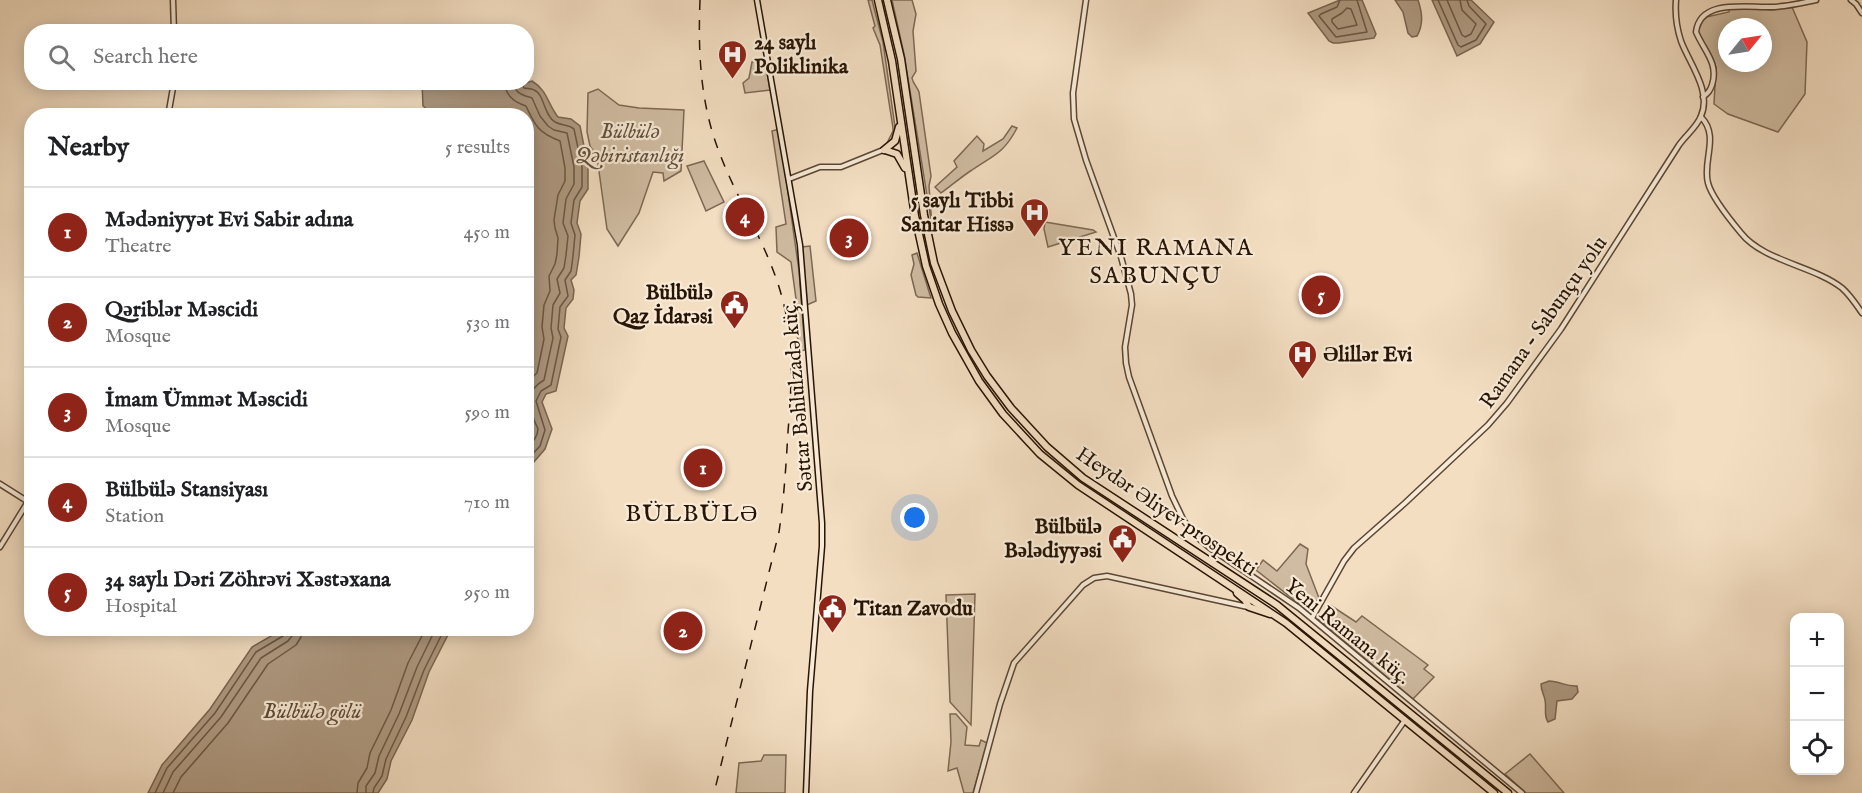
<!DOCTYPE html>
<html lang="en">
<head>
<meta charset="utf-8">
<style>
	body { margin:0; font-family:"IM FELL English",serif; background:#f6f6f6; color:#202124 }
	.controls { position:absolute; right:18px; bottom:18px; display:grid; overflow:hidden; border-radius:12px; box-shadow:0 3px 15px #0003 }
	.controls button { width:54px; height:54px; display:grid; place-items:center; padding:0; border:0; border-bottom:2px solid #e0e0e0; background:#fff; color:#202124; font:30px sans-serif }
	.compass { position:absolute; left:1718px; top:18px; width:54px; height:54px; border-radius:50%; background:#fff; box-shadow:0 3px 15px #0003; rotate:60deg }
	.you { position:absolute; left:915px; top:518px; width:21px; height:21px; margin:-15px; border:4px solid #fff; border-radius:50%; background:#1a73e8; box-shadow:0 0 0 9px #1a73e833 }
	.badge { display:grid; place-items:center; width:39px; height:39px; border-radius:50%; background:#8f2418; color:#fff; font-size:20px; font-weight:700 }
	.pin { position:absolute; translate:-50% -50%; border:3px solid #fff; box-shadow:0 2px 6px #0006 }
	.list { margin:0; padding:0; list-style:none }
	h2 { display:flex; justify-content:space-between; align-items:center; height:78px; margin:0; padding:0 24px; font-size:26px }
	h2 small { font-size:20px; font-weight:400; color:#757577 }
	.list li { display:grid; grid-template-columns:39px 1fr auto; gap:18px; align-items:center; box-sizing:border-box; height:90px; padding:0 24px; border-top:2px solid #e0e0e0 }
	.list b { display:block; font-size:22px; white-space:nowrap }
	.list p { margin:0; font-size:20px; white-space:nowrap; color:#757577 }
	.list em { font-size:20px; font-style:normal; color:#757577 }
	.icon { flex:none; width:33px; height:33px; fill:none; stroke:currentColor; stroke-width:2; stroke-linecap:round; stroke-linejoin:round }
	.map { position:relative; flex:none; width:1862px; height:793px; overflow:hidden }
	.search { position:absolute; background:#fff; box-shadow:0 3px 15px #0003; left:24px; top:24px; width:510px; height:66px; display:flex; align-items:center; gap:15px; box-sizing:border-box; padding:0 21px; border-radius:24px; color:#757577; font-size:22px }
	.panel { position:absolute; background:#fff; box-shadow:0 3px 15px #0003; left:24px; top:108px; width:510px; height:528px; border-radius:24px }
	.map>svg:first-child { display:block }
</style>
</head>
<body>
<div class="map">
<svg width="1862" height="793" viewBox="0 0 1862 793">
	<rect width="100%" height="100%" fill="#f3dec2"/>
	<filter id="stains"><feTurbulence type="fractalNoise" baseFrequency=".00333" numOctaves="4"/><feColorMatrix values="0 0 0 0 .2 0 0 0 0 .09 0 0 0 0 .02 0 0 0 .5 -.17"/></filter>
	<radialGradient id="worn" r=".72"><stop offset=".6" stop-color="#630" stop-opacity="0"/><stop offset="1" stop-color="#630" stop-opacity=".3"/></radialGradient>
	<g fill="#d0bca2" stroke="#7c6853" stroke-width="1.5" fill-rule="evenodd">
		<polygon points="868,0 872,0 883,42 896,134 896,137 885,147 893,131 893,128 880,45 873,28 875,26"/>
		<path d="M 892,0 L 912,0 L 916,14 L 913,31 L 916,71 L 912,78 C 913,84 917,86 919,92 L 931,176 L 929,186 L 932,226 L 904,54 Z"/>
		<path d="M 1730,5 L 1771,10 L 1792,7 L 1807,42 L 1805,94 L 1778,132 L 1728,114 L 1714,104 L 1716,67 L 1698,31 L 1702,18 L 1729,12 ZM 1727,27 L 1763,27 L 1763,63 L 1727,63 Z"/>
		<polygon points="765,60 770,90 745,93 743,83 749,78 752,62"/>
		<polygon points="598,89 619,105 639,108 684,110 681,171 664,181 663,173 653,172 639,213 618,246 607,229 597,157 590,146 587,132 588,93"/>
		<path d="M 1012,126 L 1017,128 C 1004,153 994,155 972,170 C 961,177 951,186 941,193 L 935,187 L 957,167 L 954,161 L 977,136 L 984,144 L 983,151 L 1003,139 Z"/>
		<polygon points="779,129 799,271 805,350 800,351 794,318 798,314 791,262 777,252 776,227 786,224 772,131"/>
		<polygon points="704,161 724,202 706,211 687,166"/>
		<polygon points="1045,222 1093,230 1096,232 1048,247 1044,229"/>
		<polygon points="810,246 816,301 807,305 802,247"/>
		<polygon points="917,253 931,298 918,297 916,295 911,275 914,264 912,255"/>
		<polygon points="1300,544 1308,549 1306,564 1319,598 1308,611 1256,570 1263,560 1277,571"/>
		<polygon points="975,594 971,725 950,702 946,595"/>
		<polygon points="1330,605 1356,622 1362,616 1428,665 1424,669 1434,677 1413,699 1318,619"/>
		<polygon points="950,714 956,714 967,727 965,745 979,746 981,740 987,743 973,793 964,793 957,768 948,771 951,742"/>
		<polygon points="1530,754 1564,793 1526,793 1505,774"/>
		<polygon points="764,755 786,755 785,793 736,793 739,763 761,761"/>
	</g>
	<g fill="#ae9981" stroke="#78644f" stroke-width="1.5">
		<polygon points="1340,0 1362,0 1376,34 1374,38 1339,43 1333,43 1329,41 1308,13"/>
		<path d="M 1395,0 L 1418,0 C 1422,12 1424,24 1417,36 L 1412,37 L 1408,33 L 1403,12 Z"/>
		<polygon points="1432,0 1471,0 1494,22 1480,44 1457,56"/>
		<path d="M 532,81 C 548,91 547,103 558,117 L 571,119 L 580,126 L 588,166 L 588,189 L 580,201 L 577,223 L 581,234 L 579,257 L 576,275 L 571,280 L 574,290 L 573,299 L 566,308 L 564,328 L 568,336 L 556,391 L 546,394 L 542,402 L 552,429 L 545,449 L 527,470 L 526,116 L 429,115 L 430,112 L 423,106 L 422,83 L 517,82 L 520,85 Z"/>
		<polygon points="283,629 451,629 429,672 412,720 391,761 387,779 378,793 148,793 162,765 210,709 252,647"/>
		<path d="M 1549,681 C 1560,681 1566,687 1577,686 L 1578,692 L 1572,699 L 1557,701 L 1555,719 L 1548,722 C 1543,714 1547,709 1545,700 C 1544,694 1541,691 1541,684 Z"/>
	</g>
	<g fill="none" stroke-linecap="round" stroke-linejoin="round">
		<g stroke="#6b5642" stroke-width="1.5">
			<polyline points="1340,0 1337,7 1321,14 1319,16 1336,37 1367,32 1357,0"/>
			<polyline points="1438,0 1458,45 1461,47 1476,40 1486,24 1469,6 1467,0"/>
			<polyline points="1447,0 1462,35 1465,37 1471,34 1476,24 1462,10 1460,0"/>
			<polygon points="1347,8 1351,9 1357,25 1338,29 1332,22 1332,19 1342,13"/>
			<path d="M 504,82 C 506,96 514,102 526,106 C 535,126 539,133 560,141 L 565,168 L 565,181 L 558,195 L 554,220 L 555,228 L 558,238 L 557,254 L 555,264 L 549,276 L 550,291 L 544,305 L 542,327 L 544,339 L 537,373 L 526,383"/>
			<path d="M 513,82 C 515,94 523,95 532,98 L 540,116 L 548,126 L 554,130 L 567,133 L 574,167 L 574,184 L 566,199 L 563,223 L 568,236 L 566,255 L 564,268 L 557,279 L 560,293 L 553,305 L 551,328 L 553,338 L 544,380 C 526,391 528,401 534,420 C 535,423 537,426 538,429 C 538,437 531,444 526,450"/>
			<path d="M 521,82 L 524,88 C 527,89 531,88 534,90 C 544,93 544,116 555,122 C 562,126 568,124 574,129 L 582,167 L 582,187 L 574,200 L 571,223 L 575,235 L 573,256 L 571,271 L 565,280 L 568,296 L 560,307 L 558,329 L 561,337 L 551,385 L 541,391 L 536,401 L 545,430 L 540,446 L 526,461"/>
			<polyline points="155,793 167,768 215,713 256,652 283,636 285,628"/>
			<polyline points="163,793 173,772 221,717 261,658 288,641 292,636 293,628"/>
			<polyline points="173,793 181,777 228,723 268,664 296,645 301,637 302,628"/>
			<polyline points="357,793 358,783 367,768 370,753 391,710 408,663 426,628"/>
			<polyline points="366,793 366,786 375,773 379,756 399,714 417,667 436,628"/>
			<polyline points="373,793 374,788 382,776 386,759 406,717 424,670 445,628"/>
		</g>
		<defs>
			<g id="tertiary">
				<polyline points="173,0 174,32"/>
				<polyline points="1086,0 1073,93 1074,119 1086,160 1121,257 1131,294 1132,305 1125,347 1126,363 1129,377 1172,496 1184,521 1198,538 1210,548 1299,608 1522,793"/>
				<polyline points="1851,0 1856,4 1862,13"/>
				<path d="M 1703,97 C 1708,93 1710,91 1712,85 C 1719,63 1704,51 1696,32 C 1700,0 1741,7 1770,7 C 1786,7 1801,3 1816,0"/>
				<polyline points="168,116 174,82"/>
				<path d="M 1701,117 C 1720,136 1702,161 1708,183 C 1712,198 1731,221 1741,233 C 1763,261 1814,266 1842,288 C 1850,295 1856,304 1862,313"/>
				<polyline points="789,179 820,167 841,167 883,150"/>
				<polyline points="0,484 27,501"/>
				<polyline points="0,547 32,495"/>
				<path d="M 1312,618 L 1344,561 L 1354,548 L 1405,503 L 1488,425 L 1507,403 L 1561,329 L 1679,145 C 1686,135 1697,127 1701,116 C 1712,91 1689,63 1681,41 C 1677,29 1675,13 1676,0"/>
				<polyline points="976,793 1000,704 1014,663 1083,585 1094,578 1107,576 1248,607"/>
				<polyline points="1354,793 1405,720"/>
			</g>
			<polyline id="secondary" points="757,0 800,245 822,523 822,546 810,691 806,793"/>
			<g id="motorway">
				<polyline points="878,0 892,61 915,216 926,266 939,304 952,333 979,381 1003,414 1040,454 1078,485 1286,623 1494,793"/>
				<polyline points="887,0 901,59 924,215 934,263 952,311 971,350 987,376 1011,408 1047,447 1083,478 1277,605 1508,793"/>
				<polyline points="884,150 895,141 899,127"/>
				<polyline points="885,150 897,154 905,168"/>
				<polyline points="1237,593 1245,600 1249,607 1270,614"/>
			</g>
		</defs>
		<use href="#tertiary" stroke="#5b4634" stroke-width="7"/>
		<use href="#secondary" stroke="#281404" stroke-width="7"/>
		<use href="#motorway" stroke="#281404" stroke-width="9"/>
		<use href="#tertiary" stroke="#f7ead7" stroke-width="4"/>
		<use href="#secondary" stroke="#f7ead7" stroke-width="4"/>
		<use href="#motorway" stroke="#f3dec2" stroke-width="6"/>
		<path stroke="#281404" stroke-width="1.5" stroke-dasharray="10 10" stroke-linecap="butt" d="M 700,0 C 698,50 700,101 718,149 C 735,196 764,239 779,287 C 795,338 792,379 788,432 C 786,465 784,499 779,532 L 714,793"/>
	</g>
	<defs>
		<symbol id="hospital-pin" viewBox="-11 -11 22 30"><path d="M0 17L-7.5 6A9.5 9.5 0 1 1 7.5 6Z" fill="#8f2418" stroke="#f7ead7"/><path d="M-5-5h3v3.5h4V-5h3V5h-3V1.5h-4V5h-3Z" fill="#fff"/></symbol>
		<symbol id="civic-pin" viewBox="-11 -11 22 30"><path d="M0 17L-7.5 6A9.5 9.5 0 1 1 7.5 6Z" fill="#8f2418" stroke="#f7ead7"/><path d="M-.6-6.5H3V-4.5H.6V-3L4-1V1h2V6H-6V1h2V-1L-.6-3ZM-1.2 2.5V6h2.4V2.5Z" fill="#fff"/></symbol>
	</defs>
	<g fill-rule="evenodd">
		<use href="#hospital-pin" x="716" y="38" width="33" height="45"/>
		<use href="#hospital-pin" x="1018" y="196" width="33" height="45"/>
		<use href="#civic-pin" x="718" y="288" width="33" height="45"/>
		<use href="#hospital-pin" x="1286" y="338" width="33" height="45"/>
		<use href="#civic-pin" x="1106" y="522" width="33" height="45"/>
		<use href="#civic-pin" x="816" y="592" width="33" height="45"/>
	</g>
	<g text-anchor="middle" stroke-width="4.5" stroke-linejoin="round" paint-order="stroke">
		<g font-size="21" font-weight="bold" fill="#281404" stroke="#f7ead7" text-anchor="start">
			<text x="754" y="49">24 saylı<tspan x="754" dy="24">Poliklinika</tspan></text>
			<text x="1014" y="207" text-anchor="end">5 saylı Tibbi<tspan x="1014" dy="24">Sanitar Hissə</tspan></text>
			<text x="713" y="299" text-anchor="end">Bülbülə<tspan x="713" dy="24">Qaz İdarəsi</tspan></text>
			<text x="1323" y="361">Əlillər Evi</text>
			<text x="1102" y="533" text-anchor="end">Bülbülə<tspan x="1102" dy="24">Bələdiyyəsi</tspan></text>
			<text x="854" y="615">Titan Zavodu</text>
		</g>
		<g font-size="21" font-style="italic" fill="#634f3b" stroke="#f7ead7">
			<text x="630" y="138">Bülbülə<tspan x="630" dy="24">Qəbiristanlığı</tspan></text>
		</g>
		<g font-size="21" fill="#281404" stroke="#f7ead7">
			<text transform="translate(1543 322) rotate(-55)" y="7">Ramana - Sabunçu yolu</text>
			<text transform="translate(797 396) rotate(-95)" y="7">Səttar Bəhlulzadə küç.</text>
			<text transform="translate(1167 511) rotate(34)" y="7">Heydər Əliyev prospekti</text>
			<text transform="translate(1348 631) rotate(39)" y="7">Yeni Ramana küç.</text>
		</g>
		<g font-size="22" font-style="italic" fill="#5e4936" stroke="#f7ead7">
			<text x="312" y="718">Bülbülə gölü</text>
		</g>
		<g font-size="24" letter-spacing="1.5" fill="#281404" stroke="#f7ead7">
			<text x="1156" y="255">YENI RAMANA<tspan x="1156" dy="28">SABUNÇU</tspan></text>
			<text x="692" y="521">BÜLBÜLƏ</text>
		</g>
	</g>
	<rect width="100%" height="100%" filter="url(#stains)"/>
	<rect width="100%" height="100%" fill="url(#worn)"/>
</svg>
<div class="controls">
<button>+</button>
<button>−</button>
<button><svg class="icon" aria-label="locate" viewBox="0 0 24 24"><circle cx="12" cy="12" r="6"/><path d="M12 2v4M12 18v4M2 12h4M18 12h4"/></svg></button>
</div>
<svg class="compass" viewBox="-18 -18 36 36"><path d="M0-13l5 13h-10z" fill="#e53935"/><path d="M0 13l5-13h-10z" fill="#757577"/></svg>
<div class="you"></div>
<div class="pin badge" style="left:703px;top:468px">1</div>
<div class="pin badge" style="left:683px;top:631px">2</div>
<div class="pin badge" style="left:849px;top:238px">3</div>
<div class="pin badge" style="left:745px;top:217px">4</div>
<div class="pin badge" style="left:1321px;top:295px">5</div>
<div class="search"><svg class="icon" aria-label="search" viewBox="0 0 24 24"><circle cx="10" cy="10" r="6"/><path d="M15 15l6 6"/></svg>Search here</div>
<section class="panel">
<h2>Nearby<small>5 results</small></h2>
<ul class="list">
<li><span class="badge">1</span><div><b>Mədəniyyət Evi Sabir adına</b><p>Theatre</p></div><em>450 m</em></li>
<li><span class="badge">2</span><div><b>Qəriblər Məscidi</b><p>Mosque</p></div><em>530 m</em></li>
<li><span class="badge">3</span><div><b>İmam Ümmət Məscidi</b><p>Mosque</p></div><em>590 m</em></li>
<li><span class="badge">4</span><div><b>Bülbülə Stansiyası</b><p>Station</p></div><em>710 m</em></li>
<li><span class="badge">5</span><div><b>34 saylı Dəri Zöhrəvi Xəstəxana</b><p>Hospital</p></div><em>950 m</em></li>
</ul>
</section>
</div>
</body>
</html>
